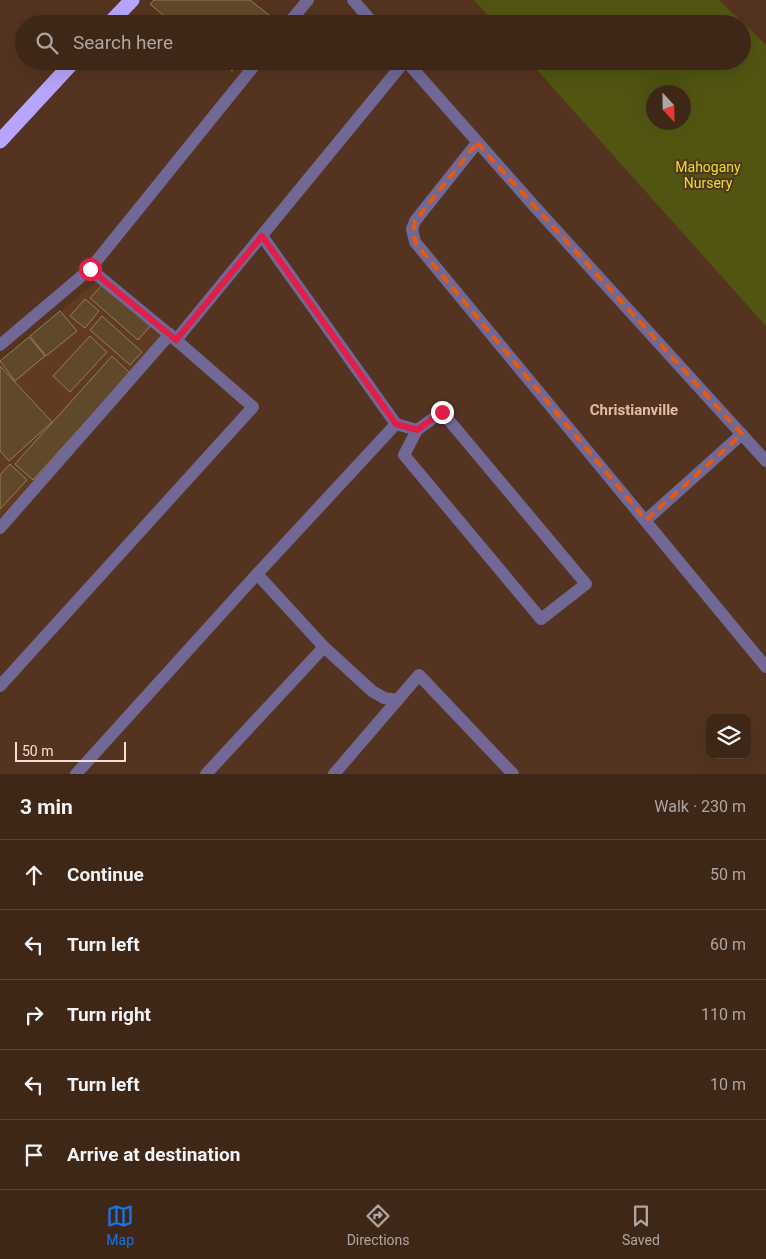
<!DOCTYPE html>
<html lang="en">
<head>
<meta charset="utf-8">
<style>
	body { margin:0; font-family:Roboto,sans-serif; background:#462f21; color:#f1f3f6 }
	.controls { position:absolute; right:15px; bottom:15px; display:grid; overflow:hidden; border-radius:10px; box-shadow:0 5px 20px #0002 }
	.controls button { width:45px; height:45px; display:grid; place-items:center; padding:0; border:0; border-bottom:1px solid #584437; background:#3f2718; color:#f1f3f6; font:25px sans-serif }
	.compass { position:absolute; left:646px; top:85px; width:45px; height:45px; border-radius:50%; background:#3f2718; box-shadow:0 5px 20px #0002; rotate:158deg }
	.scale { position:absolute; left:15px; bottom:12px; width:111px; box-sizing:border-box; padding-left:5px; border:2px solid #f3dfd3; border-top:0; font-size:14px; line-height:18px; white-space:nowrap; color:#f3dfd3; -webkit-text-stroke:4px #543420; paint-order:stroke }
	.stop { position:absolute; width:15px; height:15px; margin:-11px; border:4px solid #e11d48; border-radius:50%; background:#fff }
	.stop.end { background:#e11d48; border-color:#fff; box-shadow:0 1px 5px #0008 }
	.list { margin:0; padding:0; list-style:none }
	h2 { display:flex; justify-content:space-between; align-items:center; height:65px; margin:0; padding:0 20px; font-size:21px }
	h2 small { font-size:16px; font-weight:400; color:#ada5a2 }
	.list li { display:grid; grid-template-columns:32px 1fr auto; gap:15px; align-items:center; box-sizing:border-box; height:70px; padding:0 20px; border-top:1px solid #584437 }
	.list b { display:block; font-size:19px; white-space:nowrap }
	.list em { font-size:16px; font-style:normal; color:#ada5a2 }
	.icon { flex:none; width:28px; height:28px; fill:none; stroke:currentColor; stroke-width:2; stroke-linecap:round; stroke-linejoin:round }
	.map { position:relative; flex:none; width:766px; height:774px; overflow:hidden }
	.search { position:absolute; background:#3f2718; box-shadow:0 5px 20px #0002; left:15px; right:15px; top:15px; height:55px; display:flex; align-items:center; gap:12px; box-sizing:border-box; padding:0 18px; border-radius:28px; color:#ada5a2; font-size:19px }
	.sheet { height:415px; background:#3f2718 }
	nav { display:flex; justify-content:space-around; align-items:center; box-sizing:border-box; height:70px; border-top:1px solid #584437; background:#3f2718; font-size:14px; color:#ada5a2 }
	nav a { display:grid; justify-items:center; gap:2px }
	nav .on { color:#1a73e8 }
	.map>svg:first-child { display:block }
</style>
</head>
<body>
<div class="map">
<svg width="766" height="774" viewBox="0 0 766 774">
	<rect width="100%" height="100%" fill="#543420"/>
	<polygon fill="#603a21" points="99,279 164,336 0,518 0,364"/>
	<path fill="#525512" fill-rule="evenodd" d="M 474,0 L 719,0 L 766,45 L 766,326 L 529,61 L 742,61 L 742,24 L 496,24 ZM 654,92 L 684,92 L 684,122 L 654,122 Z"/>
	<g fill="#60482a" stroke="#977d5d">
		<polygon points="154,0 250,0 274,19 271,24 174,24 150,4"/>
		<polygon points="220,61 240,61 232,71"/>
		<polygon points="105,282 152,324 138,340 90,298"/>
		<polygon points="85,299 99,311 85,328 70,316"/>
		<polygon points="60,311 77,331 46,356 30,336"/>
		<polygon points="102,316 142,352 130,365 90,330"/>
		<polygon points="90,336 107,352 70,392 53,376"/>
		<polygon points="29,337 45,356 15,381 0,361"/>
		<polygon points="112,356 130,373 33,480 15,464"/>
		<polygon points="0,366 52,422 9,461 0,451"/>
		<polygon points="10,464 27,480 0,509 0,475"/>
	</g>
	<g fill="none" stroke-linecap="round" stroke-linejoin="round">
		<g stroke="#716896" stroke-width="12">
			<polyline points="353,0 374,24"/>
			<polyline points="288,24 308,0"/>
			<polyline points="406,61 535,207 766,461"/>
			<polyline points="477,143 415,221 412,229 415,242 766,667"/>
			<polyline points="262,236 396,424 417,430"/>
			<polyline points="176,340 405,61"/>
			<polyline points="0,345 90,269 258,61"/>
			<polygon points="442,412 586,584 541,619 404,455 417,430"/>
			<polyline points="646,520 742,434"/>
			<polyline points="0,528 170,334"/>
			<polyline points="257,574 324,647 372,691 384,698 398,700"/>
			<polyline points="0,686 253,407 176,340 90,269"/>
			<polyline points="76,774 257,574 396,424"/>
			<polyline points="206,774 324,647"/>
			<polyline points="334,774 419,675 513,774"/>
		</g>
		<g stroke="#b6a5fe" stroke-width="15">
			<polyline points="109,24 132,0"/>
			<polyline points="0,141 74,61"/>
		</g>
	</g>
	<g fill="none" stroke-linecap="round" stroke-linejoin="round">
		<polyline stroke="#e11d48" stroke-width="6" points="90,269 176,340 262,236 396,424 417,430 442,412"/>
	</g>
	<path fill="none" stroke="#e8590c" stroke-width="4" stroke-dasharray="10 6" stroke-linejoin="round" d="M 477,143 L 742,434 L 646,520 L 417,245 L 413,235 L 415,221 Z"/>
	<g text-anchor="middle" stroke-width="4" stroke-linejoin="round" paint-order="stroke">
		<g font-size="14" fill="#dde426" stroke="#543420">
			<text x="708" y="172">Mahogany<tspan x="708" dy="16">Nursery</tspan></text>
		</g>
		<g font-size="15" font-weight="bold" fill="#e4bca5" stroke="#543420">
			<text x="634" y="415">Christianville</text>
		</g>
	</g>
</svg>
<div class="controls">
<button><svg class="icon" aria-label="layers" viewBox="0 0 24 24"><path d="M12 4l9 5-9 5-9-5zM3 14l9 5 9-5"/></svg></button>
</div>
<svg class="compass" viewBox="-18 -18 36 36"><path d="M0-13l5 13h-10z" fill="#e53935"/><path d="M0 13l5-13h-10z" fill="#ada5a2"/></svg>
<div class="scale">50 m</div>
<div class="stop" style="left:90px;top:269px"></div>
<div class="stop end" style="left:442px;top:412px"></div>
<div class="search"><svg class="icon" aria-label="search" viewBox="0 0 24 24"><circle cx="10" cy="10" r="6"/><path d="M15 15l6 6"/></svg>Search here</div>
</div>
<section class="sheet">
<h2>3 min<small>Walk · 230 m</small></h2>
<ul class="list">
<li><svg class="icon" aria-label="ahead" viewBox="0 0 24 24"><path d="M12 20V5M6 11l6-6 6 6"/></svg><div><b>Continue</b></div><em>50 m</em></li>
<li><svg class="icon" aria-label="left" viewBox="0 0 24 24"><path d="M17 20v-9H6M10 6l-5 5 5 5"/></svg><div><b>Turn left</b></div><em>60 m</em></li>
<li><svg class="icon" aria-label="right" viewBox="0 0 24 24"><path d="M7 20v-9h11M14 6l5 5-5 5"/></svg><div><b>Turn right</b></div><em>110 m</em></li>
<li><svg class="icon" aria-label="left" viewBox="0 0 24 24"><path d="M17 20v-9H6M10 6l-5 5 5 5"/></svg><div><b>Turn left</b></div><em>10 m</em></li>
<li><svg class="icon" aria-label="arrive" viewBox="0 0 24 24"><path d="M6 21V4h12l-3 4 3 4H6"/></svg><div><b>Arrive at destination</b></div></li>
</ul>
</section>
<nav>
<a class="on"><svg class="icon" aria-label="map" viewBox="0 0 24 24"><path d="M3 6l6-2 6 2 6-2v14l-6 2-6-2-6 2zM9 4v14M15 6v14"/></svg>Map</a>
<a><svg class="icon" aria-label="directions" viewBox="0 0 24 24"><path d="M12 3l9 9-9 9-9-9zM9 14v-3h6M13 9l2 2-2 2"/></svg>Directions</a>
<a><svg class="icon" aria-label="saved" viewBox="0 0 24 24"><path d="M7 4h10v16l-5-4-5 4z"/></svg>Saved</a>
</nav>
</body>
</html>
